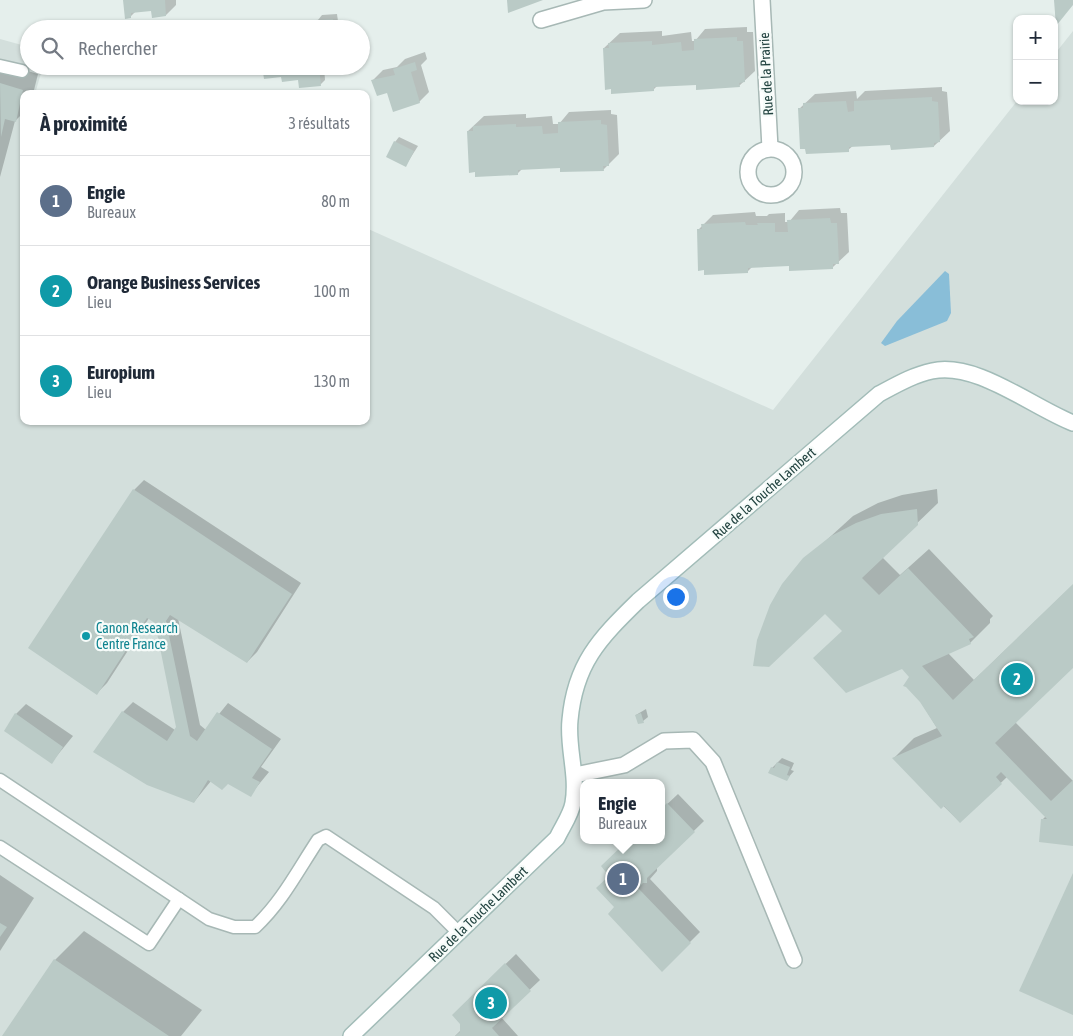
<!DOCTYPE html>
<html lang="fr">
<head>
<meta charset="utf-8">
<style>
	body { margin:0; font-family:"Asap Condensed",sans-serif; background:#f2f2f3; color:#1f2937 }
	.controls { position:absolute; right:15px; top:15px; display:grid; overflow:hidden; border-radius:10px; box-shadow:0 1px 4px #0004 }
	.controls button { width:45px; height:45px; display:grid; place-items:center; padding:0; border:0; border-bottom:1px solid #e0e1e3; background:#fff; color:#1f2937; font:25px sans-serif }
	.you { position:absolute; left:675px; top:596px; width:18px; height:18px; margin:-12px; border:4px solid #fff; border-radius:50%; background:#1a73e8; box-shadow:0 0 0 8px #1a73e833 }
	.badge { display:grid; place-items:center; width:32px; height:32px; border-radius:50%; background:#835d44; color:#fff; font-size:16px; font-weight:700 }
	.pin { position:absolute; translate:-50% -50%; border:2px solid #fff; box-shadow:0 1px 5px #0006 }
	.popup { position:absolute; left:580px; top:779px; width:85px; height:65px; box-sizing:border-box; display:grid; place-content:center; border-radius:10px; background:#fff; filter:drop-shadow(0 1px 4px #0005); font-size:16px; white-space:nowrap; color:#747a83 }
	.popup b { font-size:19px; color:#1f2937 }
	.popup::after { content:''; position:absolute; left:50%; top:100%; margin-left:-10px; border:10px solid transparent; border-top-color:#fff }
	.list { margin:0; padding:0; list-style:none }
	h2 { display:flex; justify-content:space-between; align-items:center; height:65px; margin:0; padding:0 20px; font-size:21px }
	h2 small { font-size:16px; font-weight:400; color:#747a83 }
	.list li { display:grid; grid-template-columns:32px 1fr auto; gap:15px; align-items:center; box-sizing:border-box; height:90px; padding:0 20px; border-top:1px solid #e0e1e3 }
	.list b { display:block; font-size:19px; white-space:nowrap }
	.list p { margin:0; font-size:16px; white-space:nowrap; color:#747a83 }
	.list em { font-size:16px; font-style:normal; color:#747a83 }
	.icon { flex:none; width:28px; height:28px; fill:none; stroke:currentColor; stroke-width:2; stroke-linecap:round; stroke-linejoin:round }
	.map { position:relative; flex:none; width:1073px; height:1036px; overflow:hidden }
	.search { position:absolute; background:#fff; box-shadow:0 1px 4px #0004; left:20px; top:20px; width:350px; height:55px; display:flex; align-items:center; gap:12px; box-sizing:border-box; padding:0 18px; border-radius:28px; color:#747a83; font-size:19px }
	.panel { position:absolute; background:#fff; box-shadow:0 1px 4px #0004; left:20px; top:90px; width:350px; height:335px; border-radius:10px }
	.map>svg:first-child { display:block }
</style>
</head>
<body>
<div class="map">
<svg width="1073" height="1036" viewBox="0 0 1073 1036">
	<rect width="100%" height="100%" fill="#e5efec"/>
	<path fill="#d3dfdc" fill-rule="evenodd" d="M 1073,31 L 1073,1036 L 0,1036 L 0,39 L 29,47 L 29,66 L 43,66 L 35,94 L 24,94 L 24,421 L 366,421 L 366,228 L 773,410 L 1017,101 L 1054,101 L 1054,55 ZM 584,783 L 662,783 L 662,840 L 584,840 Z"/>
	<polygon fill="#89bed8" points="945,271 949,274 951,313 947,321 885,346 881,343 897,321"/>
	<g fill="#0003">
		<polygon points="124,0 176,0 176,5 166,15 152,10 136,11 130,17"/>
		<polygon points="337,14 339,29 318,29 318,20 322,15"/>
		<polygon points="747,27 747,32 753,32 755,71 739,86 697,84 658,85 653,90 604,48 620,33 662,31 662,36 691,32 692,41 695,41 705,29"/>
		<polygon points="425,52 427,59 421,65 429,92 419,102 388,91 373,80 383,70 397,67 405,59"/>
		<polygon points="0,63 38,74 33,94 24,94 24,112 15,121 0,177"/>
		<polygon points="264,66 324,66 325,80 320,85 282,76"/>
		<polygon points="942,87 942,91 947,92 950,131 934,146 891,143 854,145 848,150 799,109 815,94 856,91 857,99 865,91"/>
		<polygon points="611,110 611,114 617,115 619,154 603,170 561,167 523,168 517,174 468,131 484,116 526,114 526,118 552,116 553,124 559,124 569,112"/>
		<polygon points="399,137 418,146 406,165 395,142"/>
		<polygon points="840,208 841,213 847,213 849,252 833,267 791,265 752,267 747,272 698,230 713,215 755,212 756,216 767,216 769,214 785,213 785,222 789,222 799,210"/>
		<polygon points="144,480 301,583 257,652 247,662 178,618 200,725 206,730 228,703 281,739 261,767 269,772 250,795 228,782 211,781 194,802 123,712 133,702 175,730 177,727 156,622 149,618 107,683 97,693 134,490"/>
		<polygon points="937,489 938,503 882,557 900,575 929,549 993,616 990,619 990,623 970,643 948,653 974,680 1073,585 1073,666 1015,722 1073,781 1073,845 1042,820 1046,816 1008,776 960,822 894,758 914,738 937,728 921,702 911,676 902,667 843,630 797,567 853,516 878,503 902,495"/>
		<polygon points="26,704 73,736 51,763 16,714"/>
		<polygon points="646,709 648,717 643,721 636,715"/>
		<polygon points="782,758 794,763 791,770 794,771 786,780 772,768"/>
		<polygon points="678,794 704,821 657,867 657,871 650,879 700,932 662,970 616,907 662,840 662,809"/>
		<polygon points="0,875 34,898 0,951"/>
		<polygon points="84,931 202,1010 181,1036 4,1036 55,960"/>
		<polygon points="516,954 540,980 501,1017 518,1036 455,1036 461,1030 461,1024 453,1015"/>
	</g>
	<g fill="#bacac6">
		<polygon points="123,0 165,0 166,16 152,18 151,11 131,13 131,18 125,19"/>
		<polygon points="507,0 543,0 508,13"/>
		<polygon points="1054,0 1073,0 1073,5 1056,26"/>
		<polygon points="333,19 333,29 317,29 316,20"/>
		<polygon points="737,37 737,41 743,41 745,82 739,83 740,87 696,90 696,85 654,87 654,91 611,94 611,89 605,90 603,48 609,48 608,43 652,41 652,45 681,42 682,51 694,50 694,39"/>
		<polygon points="415,62 417,70 411,72 420,103 393,112 387,93 377,96 371,80 395,75 393,69"/>
		<polygon points="262,66 319,66 321,86 299,88 298,80 282,82 281,77 264,79"/>
		<polygon points="0,83 23,90 16,122 5,119 1,137"/>
		<polygon points="932,97 932,101 938,102 940,142 934,143 934,147 891,150 890,145 849,147 849,152 806,154 805,149 800,149 798,108 803,108 803,103 846,101 848,112 854,111 854,101"/>
		<polygon points="601,120 601,124 607,125 609,166 603,166 604,171 560,172 560,168 518,170 518,175 475,177 475,172 469,173 467,131 473,131 473,126 516,124 516,127 542,126 543,134 558,133 558,122"/>
		<polygon points="394,141 414,151 406,167 386,157"/>
		<polygon points="830,218 831,223 837,223 839,264 833,264 833,269 789,271 789,266 748,268 748,273 704,275 704,270 698,271 697,229 702,229 701,224 745,222 746,225 758,225 757,223 775,223 775,232 788,232 787,220"/>
		<polygon points="133,489 292,594 247,663 170,615 166,621 190,736 197,741 217,712 272,749 252,778 260,782 251,797 228,784 222,790 208,780 194,803 147,785 93,752 122,711 167,741 176,727 155,623 147,618 97,695 28,648"/>
		<polygon points="917,509 918,525 862,578 879,595 908,568 974,637 969,639 971,644 922,666 953,700 1073,584 1073,668 995,743 1051,801 1073,780 1073,846 1039,842 1041,819 1047,819 1001,772 996,777 1002,784 960,823 944,806 941,809 892,758 942,736 920,702 906,687 903,686 909,677 902,669 846,693 813,658 842,631 825,614 769,667 753,666 757,640 770,605 782,584 803,558 831,536 856,523 881,514"/>
		<polygon points="15,713 63,747 52,764 4,731"/>
		<polygon points="641,713 644,723 638,724 635,715"/>
		<polygon points="777,762 790,767 787,775 790,776 787,781 768,773 771,767 774,768"/>
		<polygon points="667,803 695,832 647,878 647,883 643,883 638,888 691,943 662,972 608,914 614,907 596,888 609,876 601,866 628,840 662,840 662,808"/>
		<polygon points="1073,873 1073,1015 1019,991"/>
		<polygon points="0,923 7,927 0,937"/>
		<polygon points="54,959 169,1036 2,1036"/>
		<polygon points="505,963 531,991 492,1028 499,1036 455,1036 460,1032 460,1024 452,1015"/>
	</g>
	<g fill="none" stroke-linecap="round" stroke-linejoin="round">
		<defs>
			<g id="lane">
				<polyline points="0,66 22,71"/>
				<path d="M 0,780 L 209,919 L 234,927 L 255,927 C 282,902 298,870 318,840 L 326,836 L 434,908 L 459,933"/>
				<polyline points="0,847 149,944 179,899"/>
			</g>
			<g id="street">
				<polyline points="762,0 770,148"/>
				<polyline points="541,20 603,2 644,0"/>
				<circle cx="771" cy="172" r="23"/>
				<polyline points="575,775 624,765 664,741 693,740 713,762 794,960"/>
			</g>
			<path id="secondary" d="M 351,1036 L 557,838 C 562,827 571,815 573,803 C 578,775 567,747 570,720 C 575,664 599,639 638,601 L 879,394 C 896,385 913,375 932,371 C 976,361 1032,407 1073,423"/>
		</defs>
		<use href="#lane" stroke="#a7b8b5" stroke-width="15"/>
		<use href="#street" stroke="#a7b8b5" stroke-width="18"/>
		<use href="#secondary" stroke="#a2bcb8" stroke-width="18"/>
		<use href="#lane" stroke="#fff" stroke-width="12"/>
		<use href="#street" stroke="#fff" stroke-width="15"/>
		<use href="#secondary" stroke="#fff" stroke-width="15"/>
	</g>
	<circle fill="#0f9aa8" stroke="#f6fbf9" stroke-width="2" cx="86" cy="636" r="5"/>
	<g text-anchor="middle" stroke-width="4.5" stroke-linejoin="round" paint-order="stroke">
		<g font-size="14" fill="#224340" stroke="#f6fbf9">
			<text transform="translate(766 74) rotate(-93)" y="5">Rue de la Prairie</text>
			<text transform="translate(764 493) rotate(-41)" y="5">Rue de la Touche Lambert</text>
			<text transform="translate(478 914) rotate(-44)" y="5">Rue de la Touche Lambert</text>
		</g>
		<g font-size="14" fill="#0d838f" stroke="#f6fbf9" text-anchor="start">
			<text x="96" y="633">Canon Research<tspan x="96" dy="16">Centre France</tspan></text>
		</g>
	</g>
</svg>
<div class="controls">
<button>+</button>
<button>−</button>
</div>
<div class="you"></div>
<div class="pin badge" style="left:623px;top:879px;background:#5c6f8a">1</div>
<div class="popup"><b>Engie</b>Bureaux</div>
<div class="pin badge" style="left:1017px;top:679px;background:#0f9aa8">2</div>
<div class="pin badge" style="left:491px;top:1003px;background:#0f9aa8">3</div>
<div class="search"><svg class="icon" aria-label="search" viewBox="0 0 24 24"><circle cx="10" cy="10" r="6"/><path d="M15 15l6 6"/></svg>Rechercher</div>
<section class="panel">
<h2>À proximité<small>3 résultats</small></h2>
<ul class="list">
<li><span class="badge" style="background:#5c6f8a">1</span><div><b>Engie</b><p>Bureaux</p></div><em>80 m</em></li>
<li><span class="badge" style="background:#0f9aa8">2</span><div><b>Orange Business Services</b><p>Lieu</p></div><em>100 m</em></li>
<li><span class="badge" style="background:#0f9aa8">3</span><div><b>Europium</b><p>Lieu</p></div><em>130 m</em></li>
</ul>
</section>
</div>
</body>
</html>
